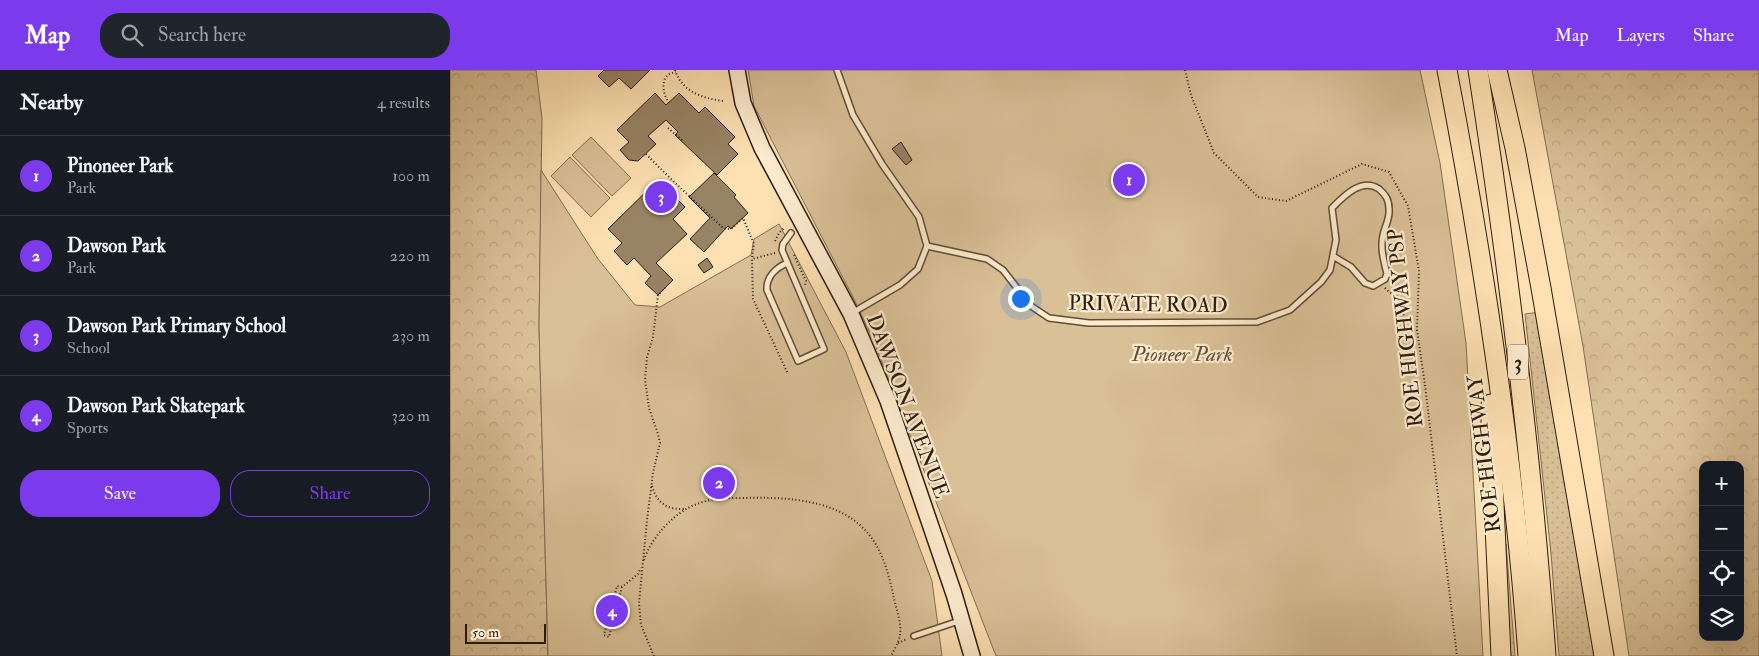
<!DOCTYPE html>
<html lang="en">
<head>
<meta charset="utf-8">
<style>
	body { margin:0; font-family:"IM FELL Double Pica",serif; background:#20242c; color:#f1f3f6 }
	.controls { position:absolute; right:15px; bottom:15px; display:grid; overflow:hidden; border-radius:10px; box-shadow:0 5px 20px #0002 }
	.controls button { width:45px; height:45px; display:grid; place-items:center; padding:0; border:0; border-bottom:1px solid #363941; background:#171b24; color:#f1f3f6; font:25px sans-serif }
	.scale { position:absolute; left:15px; bottom:12px; width:81px; box-sizing:border-box; padding-left:5px; border:2px solid #2a1d0e; border-top:0; font-size:14px; line-height:18px; white-space:nowrap; color:#2a1d0e; -webkit-text-stroke:4px #feecce; paint-order:stroke }
	.you { position:absolute; left:570px; top:228px; width:18px; height:18px; margin:-12px; border:4px solid #fff; border-radius:50%; background:#1a73e8; box-shadow:0 0 0 8px #1a73e833 }
	.badge { display:grid; place-items:center; width:32px; height:32px; border-radius:50%; background:#7c3aed; color:#fff; font-size:16px; font-weight:700 }
	.pin { position:absolute; translate:-50% -50%; border:2px solid #fff; box-shadow:0 1px 5px #0006 }
	.list { margin:0; padding:0; list-style:none }
	h2 { display:flex; justify-content:space-between; align-items:center; height:65px; margin:0; padding:0 20px; font-size:21px }
	h2 small { font-size:16px; font-weight:400; color:#9ea1a6 }
	.list li { display:grid; grid-template-columns:32px 1fr auto; gap:15px; align-items:center; box-sizing:border-box; height:80px; padding:0 20px; border-top:1px solid #363941 }
	.list b { display:block; font-size:19px; white-space:nowrap }
	.list p { margin:0; font-size:16px; white-space:nowrap; color:#9ea1a6 }
	.list em { font-size:16px; font-style:normal; color:#9ea1a6 }
	.actions { display:flex; gap:10px; padding:15px 20px }
	.actions a { flex:1; padding:11px 0; border:1px solid #7c3aed; border-radius:20px; text-align:center; font-size:18px; color:#7c3aed }
	.actions .main { background:#7c3aed; color:#fff }
	.icon { flex:none; width:28px; height:28px; fill:none; stroke:currentColor; stroke-width:2; stroke-linecap:round; stroke-linejoin:round }
	.map { position:relative; flex:none; width:1309px; height:586px; overflow:hidden }
	header { display:flex; align-items:center; gap:30px; box-sizing:border-box; height:70px; padding:0 25px; background:#7c3aed; color:#fff }
	header strong { font-size:24px }
	nav { display:flex; gap:28px; margin-inline-start:auto; font-size:18px }
	.search { width:350px; height:45px; background:#20242c; display:flex; align-items:center; gap:12px; box-sizing:border-box; padding:0 18px; border-radius:20px; color:#9ea1a6; font-size:19px }
	main { display:flex }
	aside { flex:1; background:#171b24 }
	.map>svg:first-child { display:block }
</style>
</head>
<body>
<header>
<strong>Map</strong>
<div class="search"><svg class="icon" aria-label="search" viewBox="0 0 24 24"><circle cx="10" cy="10" r="6"/><path d="M15 15l6 6"/></svg>Search here</div>
<nav><a>Map</a><a>Layers</a><a>Share</a></nav>
</header>
<main>
<aside>
<h2>Nearby<small>4 results</small></h2>
<ul class="list">
<li><span class="badge">1</span><div><b>Pinoneer Park</b><p>Park</p></div><em>100 m</em></li>
<li><span class="badge">2</span><div><b>Dawson Park</b><p>Park</p></div><em>220 m</em></li>
<li><span class="badge">3</span><div><b>Dawson Park Primary School</b><p>School</p></div><em>230 m</em></li>
<li><span class="badge">4</span><div><b>Dawson Park Skatepark</b><p>Sports</p></div><em>320 m</em></li>
</ul>
<div class="actions"><a class="main">Save</a><a>Share</a></div>
</aside>
<div class="map">
<svg width="1309" height="586" viewBox="0 0 1309 586">
	<defs>
		<pattern id="grass-dots" width="8" height="8" patternUnits="userSpaceOnUse" patternTransform="scale(1.25)"><rect width="8" height="8" fill="#dac097"/><path d="M2 2h.1M6 6h.1" fill="none" stroke="#bba581" stroke-width="1.8" stroke-linecap="round"/></pattern>
		<pattern id="forest-crowns" width="20" height="18" patternUnits="userSpaceOnUse" patternTransform="scale(1.25)"><rect width="20" height="18" fill="#dac097"/><path d="M2 6a3 3 0 1 1 6 0M12 15a3 3 0 1 1 6 0" fill="none" stroke="#bba581"/></pattern>
	</defs>
	<rect width="100%" height="100%" fill="#fee1b3"/>
	<filter id="stains"><feTurbulence type="fractalNoise" baseFrequency=".004" numOctaves="4"/><feColorMatrix values="0 0 0 0 .2 0 0 0 0 .09 0 0 0 0 .02 0 0 0 .5 -.17"/></filter>
	<radialGradient id="worn" r=".72"><stop offset=".6" stop-color="#630" stop-opacity="0"/><stop offset="1" stop-color="#630" stop-opacity=".3"/></radialGradient>
	<g fill="url(#grass-dots)" stroke="#826e52">
		<polygon points="1091,242 1150,586 1109,586 1101,483 1075,244"/>
		<polygon points="1056,474 1065,586 1058,586"/>
	</g>
	<g fill="url(#forest-crowns)" stroke="#826e52" fill-rule="evenodd">
		<polygon points="0,0 86,0 92,48 89,257 98,586 0,586"/>
		<path d="M 1082,0 L 1309,0 L 1309,586 L 1179,586 L 1133,276 ZM 1253,395 L 1290,395 L 1290,567 L 1253,567 Z"/>
	</g>
	<g fill="#dac097" stroke="#826e52">
		<polygon points="298,0 970,0 990,93 1016,273 1033,586 546,586 424,272 405,231 304,36"/>
		<polygon points="141,67 181,108 162,126 122,85"/>
		<polygon points="120,87 160,128 141,147 101,106"/>
		<polygon points="91,100 148,189 185,235 210,237 301,185 304,169 329,154 396,282 482,511 492,586 98,586 89,257"/>
	</g>
	<g fill="#988364" stroke="#2a1d0e">
		<polygon points="154,0 200,0 181,19 169,8 159,17 148,6"/>
		<polygon points="205,23 216,35 229,23 249,43 255,37 285,67 278,74 288,84 267,105 225,65 228,62 216,50 198,66 206,74 188,91 179,90 170,80 179,72 167,60"/>
		<polygon points="451,72 462,90 456,95 442,79"/>
		<polygon points="264,103 286,125 284,127 298,143 281,159 278,156 254,182 240,169 260,148 239,127"/>
		<polygon points="208,110 235,137 223,149 237,164 206,193 223,210 208,225 195,213 201,206 184,188 177,195 164,181 172,173 158,159"/>
		<polygon points="257,188 263,197 254,203 248,195"/>
	</g>
	<g fill="none" stroke-linecap="round" stroke-linejoin="round">
		<defs>
			<g id="lane">
				<polyline points="387,0 403,45 432,94 469,147 477,176 468,199 450,215 402,243"/>
				<path d="M 477,176 L 537,189 L 553,200 L 581,236 L 599,248 L 639,253 L 807,252 L 840,240 L 871,212 L 880,200 L 886,170 L 882,138 C 894,126 912,107 929,119 C 936,125 939,130 939,139 C 940,149 935,156 933,165 C 930,179 934,191 937,204 L 935,209 L 923,216 L 915,213 L 901,197 L 883,186"/>
				<path d="M 337,193 C 326,198 316,207 317,220 L 348,291 L 374,279 L 332,180 L 333,174 L 341,163"/>
				<polyline points="464,566 509,551"/>
			</g>
			<polyline id="secondary" points="287,0 293,33 312,78 401,244 438,331 504,524 522,586"/>
			<g id="highway">
				<path d="M 997,0 C 1034,193 1064,390 1078,586"/>
				<path d="M 1028,0 C 1058,194 1082,390 1096,586"/>
				<polyline points="1047,0 1065,78 1091,218 1154,586"/>
				<polyline points="1041,334 1041,369 1051,586"/>
			</g>
		</defs>
		<use href="#lane" stroke="#5f4e37" stroke-width="8"/>
		<use href="#secondary" stroke="#2a1d0e" stroke-width="18"/>
		<use href="#highway" stroke="#2a1d0e" stroke-width="21"/>
		<g stroke="#2a1d0e" stroke-width="2" stroke-dasharray="1 2.5" stroke-linecap="butt">
			<path d="M 225,0 C 232,22 252,28 273,31"/>
			<polyline points="735,0 741,25 764,83 808,127 836,131 912,94 939,102 958,136 969,201 967,260 975,315 1007,586"/>
			<path d="M 219,33 C 212,23 209,4 226,2"/>
			<polyline points="218,58 232,70"/>
			<path d="M 196,84 C 221,110 247,133 273,158 L 281,159 L 293,148 L 304,174 L 302,188"/>
			<polyline points="325,171 329,163 335,157"/>
			<polyline points="325,183 302,189 303,229 338,304"/>
			<polyline points="344,185 356,211 355,215"/>
			<path d="M 935,218 C 941,225 950,226 954,235 L 953,254 L 954,258 L 962,261 L 967,260"/>
			<path d="M 202,416 C 207,433 217,440 235,439"/>
			<path d="M 194,490 C 201,468 224,442 247,434 C 262,428 276,428 292,428 C 332,427 384,428 414,459 C 431,476 438,501 443,524 C 445,536 452,553 450,565 C 449,572 444,580 441,586"/>
			<polyline points="172,517 167,516 154,565 159,567 172,517 188,504 191,498"/>
			<polyline points="448,573 457,569"/>
			<polyline points="204,586 191,555 189,533 197,450 203,403 210,373 208,364 199,338 195,310 197,287 203,267 208,225 215,218"/>
		</g>
		<use href="#lane" stroke="#feecce" stroke-width="5"/>
		<use href="#secondary" stroke="#feecce" stroke-width="15"/>
		<use href="#highway" stroke="#fee1b3" stroke-width="19"/>
	</g>
	<g text-anchor="middle" stroke-width="4.5" stroke-linejoin="round" paint-order="stroke">
		<rect fill="#feecce" stroke="#6a5b48" stroke-width="1" x="1058" y="274.5" width="20" height="35" rx="4"/>
		<g font-size="20" font-weight="bold" fill="#2a1d0e">
			<text x="1068" y="299">3</text>
		</g>
		<g font-size="21" fill="#2a1d0e" stroke="#feecce">
			<text transform="translate(698 234) rotate(1)" y="7">PRIVATE ROAD</text>
			<text transform="translate(955 258) rotate(-96)" y="7">ROE HIGHWAY PSP</text>
			<text transform="translate(458 336) rotate(69)" y="7">DAWSON AVENUE</text>
			<text transform="translate(1034 384) rotate(-97)" y="7">ROE HIGHWAY</text>
		</g>
		<g font-size="21" font-style="italic" fill="#5f4e37" stroke="#feecce">
			<text x="732" y="291">Pioneer Park</text>
		</g>
	</g>
	<rect width="100%" height="100%" filter="url(#stains)"/>
	<rect width="100%" height="100%" fill="url(#worn)"/>
</svg>
<div class="controls">
<button>+</button>
<button>−</button>
<button><svg class="icon" aria-label="locate" viewBox="0 0 24 24"><circle cx="12" cy="12" r="6"/><path d="M12 2v4M12 18v4M2 12h4M18 12h4"/></svg></button>
<button><svg class="icon" aria-label="layers" viewBox="0 0 24 24"><path d="M12 4l9 5-9 5-9-5zM3 14l9 5 9-5"/></svg></button>
</div>
<div class="scale">50 m</div>
<div class="you"></div>
<div class="pin badge" style="left:679px;top:110px">1</div>
<div class="pin badge" style="left:269px;top:413px">2</div>
<div class="pin badge" style="left:211px;top:127px">3</div>
<div class="pin badge" style="left:162px;top:541px">4</div>
</div>
</main>
</body>
</html>
